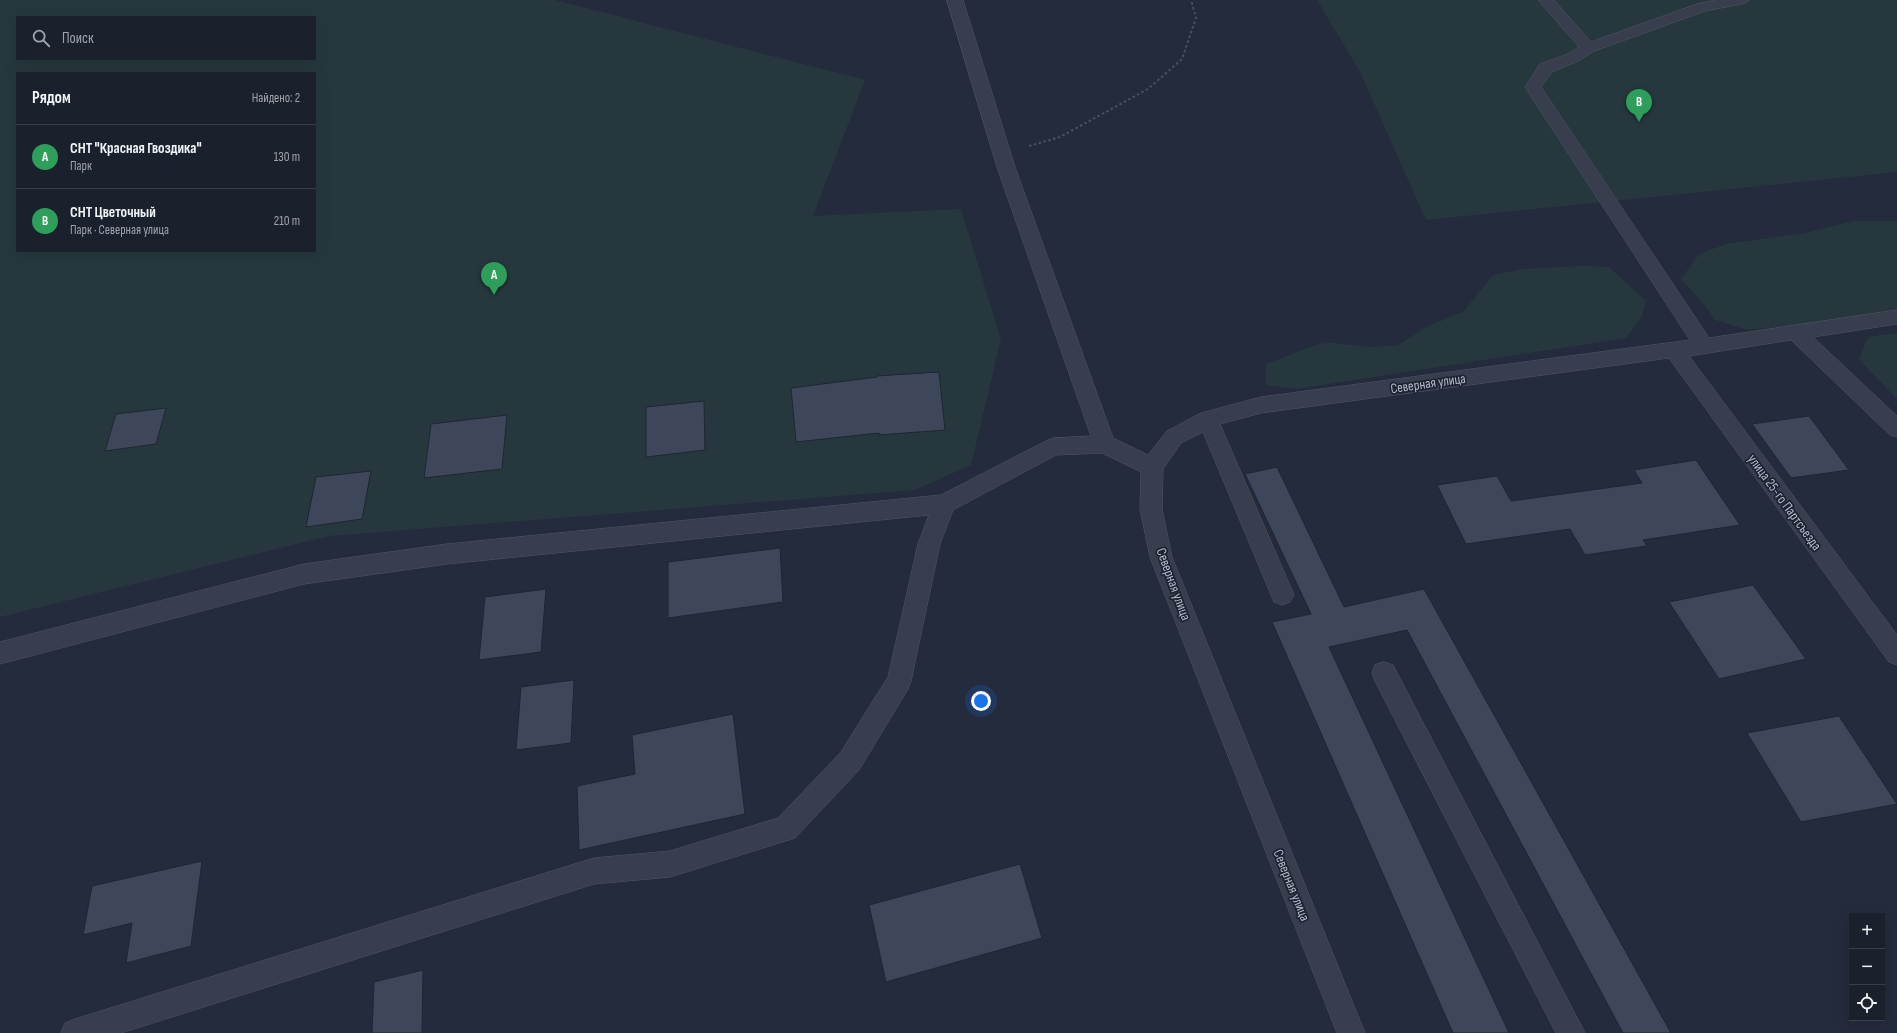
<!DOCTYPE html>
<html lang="ru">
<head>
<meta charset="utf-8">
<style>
	body { margin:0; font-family:"Sofia Sans Condensed",sans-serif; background:#242835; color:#f1f3f6 }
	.controls { position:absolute; right:12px; bottom:12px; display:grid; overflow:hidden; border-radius:0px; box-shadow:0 4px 16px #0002 }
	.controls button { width:36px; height:36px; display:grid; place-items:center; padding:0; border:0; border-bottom:1px solid #393e49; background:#1b202d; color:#f1f3f6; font:20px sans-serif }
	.you { position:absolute; left:981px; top:701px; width:14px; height:14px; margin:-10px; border:3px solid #fff; border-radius:50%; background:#1a73e8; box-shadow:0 0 0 6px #1a73e833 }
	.badge { display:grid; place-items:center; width:26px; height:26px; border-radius:50%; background:#8ca7f5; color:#fff; font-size:13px; font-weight:700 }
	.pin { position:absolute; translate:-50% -33px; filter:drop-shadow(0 1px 2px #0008) }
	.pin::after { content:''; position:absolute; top:21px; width:14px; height:12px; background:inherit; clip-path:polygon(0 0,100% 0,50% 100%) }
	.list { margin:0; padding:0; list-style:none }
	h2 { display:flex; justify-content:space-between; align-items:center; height:52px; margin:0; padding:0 16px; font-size:17px }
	h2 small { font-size:13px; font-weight:400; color:#a0a3aa }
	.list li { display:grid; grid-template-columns:26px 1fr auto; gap:12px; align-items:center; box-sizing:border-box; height:64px; padding:0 16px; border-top:1px solid #393e49 }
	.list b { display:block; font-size:15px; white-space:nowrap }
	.list p { margin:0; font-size:13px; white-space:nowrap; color:#a0a3aa }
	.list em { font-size:13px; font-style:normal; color:#a0a3aa }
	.icon { flex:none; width:22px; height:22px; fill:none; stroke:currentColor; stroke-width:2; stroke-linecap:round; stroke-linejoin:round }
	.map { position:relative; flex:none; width:1897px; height:1033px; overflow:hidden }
	.search { position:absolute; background:#1b202d; box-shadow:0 4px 16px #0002; left:16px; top:16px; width:300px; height:44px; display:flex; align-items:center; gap:10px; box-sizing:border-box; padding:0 14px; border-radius:0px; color:#a0a3aa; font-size:15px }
	.panel { position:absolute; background:#1b202d; box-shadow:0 4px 16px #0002; left:16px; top:72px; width:300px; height:180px; border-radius:0px }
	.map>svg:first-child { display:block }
</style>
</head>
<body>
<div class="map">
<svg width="1897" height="1033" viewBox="0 0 1897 1033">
	<rect width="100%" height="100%" fill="#242b3c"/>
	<g fill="#26383e" fill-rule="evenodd">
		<path d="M 0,0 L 555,0 L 865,80 L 813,216 L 961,209 L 1001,339 L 971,465 L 915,490 L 329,536 L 0,617 ZM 17,17 L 315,17 L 315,59 L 17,59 ZM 17,73 L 315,73 L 315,251 L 17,251 Z"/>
		<polygon points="1317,0 1897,0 1897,172 1426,220 1360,72"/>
		<polygon points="1854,221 1897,221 1897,311 1818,323 1747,330 1715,320 1703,303 1681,279 1699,254 1726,244 1805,233"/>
		<polygon points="1583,266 1609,267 1646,301 1642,316 1626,338 1296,389 1266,385 1266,364 1324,342 1369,347 1398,345 1428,326 1463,312 1493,275 1524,269"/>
		<polygon points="1897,333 1897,399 1859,359 1868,337"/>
	</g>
	<g fill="#3e4659" stroke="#1f2534">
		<polygon points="939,372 945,430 879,435 879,433 796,442 791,388 877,377 877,376"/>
		<polygon points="704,401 705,450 646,457 646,407"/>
		<polygon points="166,408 156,444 105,451 116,414"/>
		<polygon points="507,415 502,469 424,478 431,424"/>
		<polygon points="1809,416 1849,470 1791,478 1752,424"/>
		<polygon points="1696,460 1740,525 1643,540 1647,546 1585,555 1570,529 1466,544 1437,485 1497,476 1511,501 1642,483 1634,470"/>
		<polygon points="1277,467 1344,607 1424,589 1671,1033 1623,1033 1407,630 1329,647 1509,1033 1453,1033 1272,622 1311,614 1245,474"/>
		<polygon points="371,471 362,519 306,527 316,477"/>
		<polygon points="780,548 783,602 668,618 668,562"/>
		<polygon points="1753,585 1806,659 1719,679 1669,602"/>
		<polygon points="546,589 541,652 479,660 485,597"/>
		<polygon points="574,680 571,743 516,750 521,687"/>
		<polygon points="733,714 745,814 579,850 577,786 635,774 632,735"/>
		<polygon points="1839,716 1897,804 1801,822 1747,733"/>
		<polygon points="202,861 191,946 126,963 132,923 83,935 92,886"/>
		<polygon points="1020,864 1042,938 886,982 869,905"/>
		<polygon points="423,970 422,1033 372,1033 374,982"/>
	</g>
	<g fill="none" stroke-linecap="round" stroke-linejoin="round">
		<defs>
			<g id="minor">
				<polygon points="947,0 963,0 1015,167 1113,438 1148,455 1167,431 1201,413 1261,397 1690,340 1525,87 1540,64 1568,54 1579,47 1538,0 1554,0 1591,42 1697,4 1716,0 1749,0 1746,3 1705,11 1594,51 1580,60 1552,72 1541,87 1709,338 1897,310 1897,324 1813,337 1897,416 1897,437 1890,435 1791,340 1689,356 1897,635 1897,665 1889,662 1669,358 1261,413 1220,424 1294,595 1290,602 1282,605 1274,602 1203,432 1181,443 1163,469 1162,509 1172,557 1365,1033 1337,1033 1150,557 1140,509 1141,472 1102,453 1056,455 953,510 940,544 911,681 908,689 859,770 795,838 670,877 594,884 121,1033 61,1033 65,1023 75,1019 594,858 670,851 778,818 841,752 888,677 918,544 929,515 447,564 304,584 0,664 0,642 304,564 447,544 941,495 1046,441 1053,438 1091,436 997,167"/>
				<polygon points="1384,662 1393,665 1585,1033 1556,1033 1375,681 1372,673 1375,665"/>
			</g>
		</defs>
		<use href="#minor" stroke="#505665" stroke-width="1"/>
		<polyline stroke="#44555b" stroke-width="2" stroke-dasharray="2.5 2.5" stroke-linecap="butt" points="1029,146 1060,137 1148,89 1182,59 1196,18 1191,0"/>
		<use href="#minor" fill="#383e4d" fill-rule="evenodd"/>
	</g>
	<g text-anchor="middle" stroke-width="3.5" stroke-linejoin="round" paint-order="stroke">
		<g font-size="14" fill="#b4b9c8" stroke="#1d2332">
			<text transform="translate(1428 383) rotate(-8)" y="5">Северная улица</text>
			<text transform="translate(1785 502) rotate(54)" y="5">улица 25-го Партсъезда</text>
			<text transform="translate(1174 584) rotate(70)" y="5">Северная улица</text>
			<text transform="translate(1292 885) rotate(68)" y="5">Северная улица</text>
		</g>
	</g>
</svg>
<div class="controls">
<button>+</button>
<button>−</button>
<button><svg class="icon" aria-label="locate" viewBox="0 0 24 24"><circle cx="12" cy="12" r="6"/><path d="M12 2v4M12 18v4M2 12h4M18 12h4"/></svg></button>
</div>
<div class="you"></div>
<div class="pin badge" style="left:494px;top:295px;background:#2e9e5b">A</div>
<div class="pin badge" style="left:1639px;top:122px;background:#2e9e5b">B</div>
<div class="search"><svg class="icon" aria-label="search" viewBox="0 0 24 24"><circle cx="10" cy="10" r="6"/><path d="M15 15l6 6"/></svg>Поиск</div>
<section class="panel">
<h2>Рядом<small>Найдено: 2</small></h2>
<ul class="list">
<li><span class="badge" style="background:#2e9e5b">A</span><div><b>СНТ &quot;Красная Гвоздика&quot;</b><p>Парк</p></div><em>130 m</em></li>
<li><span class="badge" style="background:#2e9e5b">B</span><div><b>СНТ Цветочный</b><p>Парк · Северная улица</p></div><em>210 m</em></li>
</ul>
</section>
</div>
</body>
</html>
